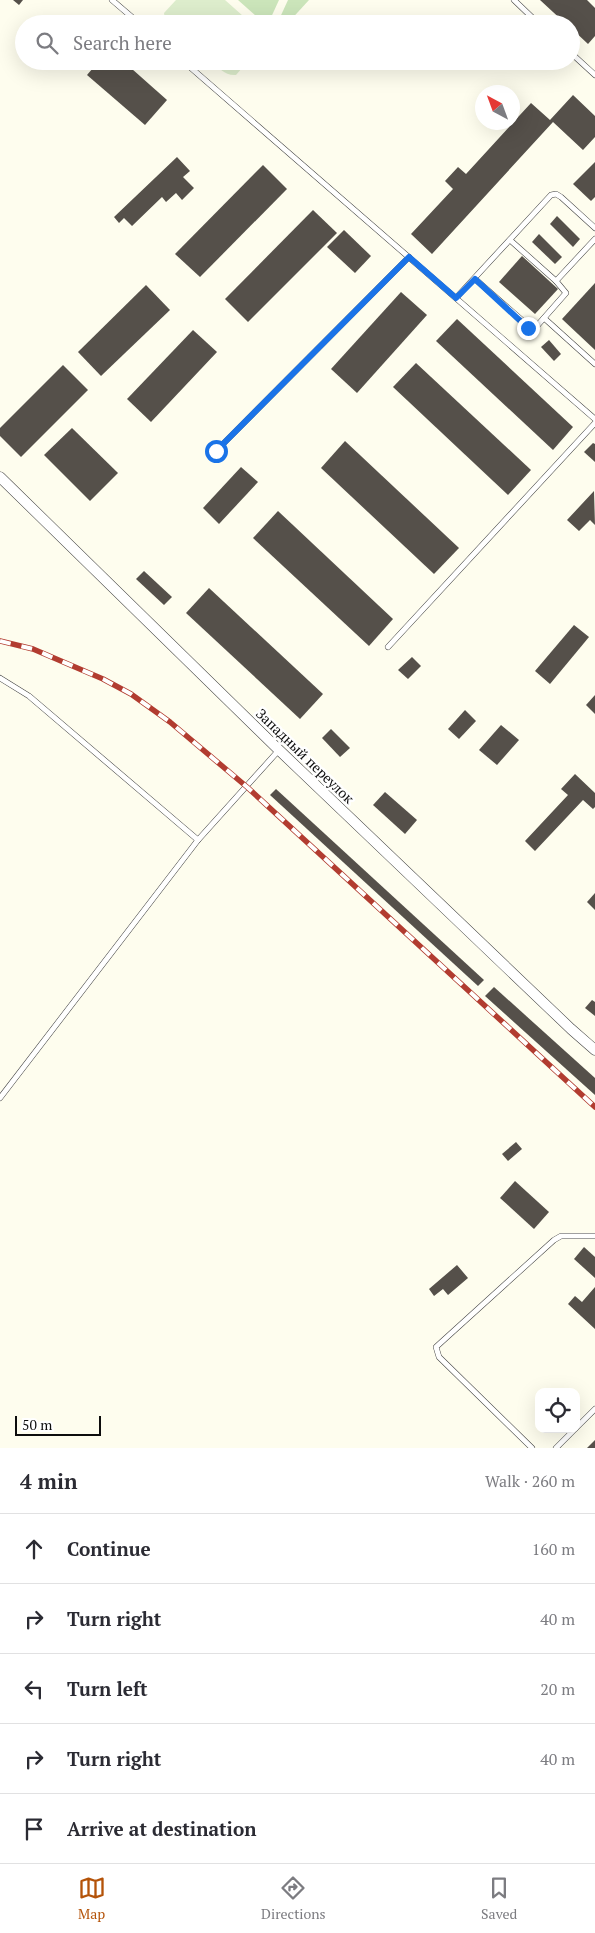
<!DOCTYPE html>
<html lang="en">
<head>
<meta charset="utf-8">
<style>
	body { margin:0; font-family:"PT Serif",serif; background:#f2f2f3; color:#2b2b33 }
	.controls { position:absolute; right:15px; bottom:15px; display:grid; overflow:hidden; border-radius:10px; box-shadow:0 5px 20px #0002 }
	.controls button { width:45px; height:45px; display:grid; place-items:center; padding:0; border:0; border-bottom:1px solid #e1e1e2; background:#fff; color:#2b2b33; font:25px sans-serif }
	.compass { position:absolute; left:475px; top:85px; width:45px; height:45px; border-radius:50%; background:#fff; box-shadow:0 5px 20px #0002; rotate:319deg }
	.scale { position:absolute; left:15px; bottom:12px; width:86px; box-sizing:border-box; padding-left:5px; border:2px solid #0d0d0d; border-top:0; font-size:14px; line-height:18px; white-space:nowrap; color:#0d0d0d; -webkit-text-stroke:4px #fff; paint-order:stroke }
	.stop { position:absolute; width:15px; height:15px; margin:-11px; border:4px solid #1a73e8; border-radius:50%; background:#fff }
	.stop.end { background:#1a73e8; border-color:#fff; box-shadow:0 1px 5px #0008 }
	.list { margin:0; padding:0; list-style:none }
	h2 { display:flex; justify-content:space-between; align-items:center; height:65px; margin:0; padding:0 20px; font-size:21px }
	h2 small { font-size:16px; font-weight:400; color:#7c7c81 }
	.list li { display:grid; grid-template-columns:32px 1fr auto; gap:15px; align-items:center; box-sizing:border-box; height:70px; padding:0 20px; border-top:1px solid #e1e1e2 }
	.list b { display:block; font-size:19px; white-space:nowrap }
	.list em { font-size:16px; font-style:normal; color:#7c7c81 }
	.icon { flex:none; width:28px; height:28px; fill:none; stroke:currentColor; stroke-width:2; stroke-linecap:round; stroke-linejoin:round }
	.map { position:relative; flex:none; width:595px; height:1448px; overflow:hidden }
	.search { position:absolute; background:#fff; box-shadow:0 5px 20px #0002; left:15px; right:15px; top:15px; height:55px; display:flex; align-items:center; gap:12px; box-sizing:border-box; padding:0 18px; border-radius:28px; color:#7c7c81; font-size:19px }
	.sheet { height:415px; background:#fff }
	nav { display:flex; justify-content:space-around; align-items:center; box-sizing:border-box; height:70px; border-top:1px solid #e1e1e2; background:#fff; font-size:14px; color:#7c7c81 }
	nav a { display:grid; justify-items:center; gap:2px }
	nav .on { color:#b45309 }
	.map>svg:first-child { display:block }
</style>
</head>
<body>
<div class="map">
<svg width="595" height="1448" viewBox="0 0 595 1448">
	<rect width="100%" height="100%" fill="#fefdee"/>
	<g fill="#cbe5ba">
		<polygon points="238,0 279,0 268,24 265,24"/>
		<polygon points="288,0 309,0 287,24 277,24"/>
	</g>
	<g fill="#ddedcc">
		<polygon points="176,0 225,0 252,24 169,24 165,20 164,13"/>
		<path d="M 212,61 L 248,61 L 236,75 C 225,76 219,68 212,61 Z"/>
	</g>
	<g fill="#55504a">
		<polygon points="13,0 23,0 19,5"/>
		<polygon points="540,0 587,0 595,8 595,36 588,44 571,28 571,24 566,24"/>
		<polygon points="99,61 123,61 167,100 145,125 87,75"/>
		<polygon points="573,95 595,116 595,137 583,150 553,122 432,254 411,234 453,189 445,181 458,167 466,174 531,103 550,120"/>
		<polygon points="177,157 190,171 183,177 194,188 182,200 176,193 166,202 162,197 132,226 124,218 119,223 114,217"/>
		<polygon points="595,162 595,197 591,201 573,184"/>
		<polygon points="263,165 287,189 200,277 175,254"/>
		<polygon points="313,210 337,233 248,322 225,299"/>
		<polygon points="557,216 580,239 573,247 550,224"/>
		<polygon points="344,230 371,256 355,273 327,247"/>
		<polygon points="539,234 562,257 555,264 532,242"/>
		<polygon points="522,256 558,289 535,314 499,282"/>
		<polygon points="595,283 595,350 562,319"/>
		<polygon points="146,285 170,310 101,376 78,352"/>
		<polygon points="401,292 427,315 357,393 331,369"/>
		<polygon points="457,319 573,427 553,450 436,341"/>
		<polygon points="193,330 217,352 151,422 127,399"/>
		<polygon points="549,340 561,354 554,361 541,347"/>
		<polygon points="416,363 531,470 508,495 393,387"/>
		<polygon points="63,365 88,390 21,457 0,436 0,428"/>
		<polygon points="72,428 118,473 90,501 44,455"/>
		<polygon points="345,441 459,548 434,574 321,468"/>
		<polygon points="593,443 595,444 595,462 584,452"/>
		<polygon points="241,467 258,482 219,524 203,508"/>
		<polygon points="594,491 595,525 590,520 579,531 567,520"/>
		<polygon points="278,511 393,619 369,646 253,538"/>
		<polygon points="144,571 172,597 164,605 136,579"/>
		<polygon points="209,588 323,694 300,719 186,613"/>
		<polygon points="574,625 589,637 550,684 535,671"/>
		<polygon points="412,657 421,666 408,679 398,670"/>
		<polygon points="595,695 595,714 586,705"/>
		<polygon points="465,710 476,721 459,739 448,729"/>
		<polygon points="501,725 519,740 497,765 479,750"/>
		<polygon points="331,729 350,748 340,757 322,738"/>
		<polygon points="575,774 595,793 595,807 593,809 583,800 535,851 525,841 568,795 561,789"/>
		<polygon points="276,789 484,980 478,986 270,795"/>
		<polygon points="385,792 417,820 405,834 373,805"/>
		<polygon points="595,893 595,910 587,902"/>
		<polygon points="494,987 595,1078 595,1095 485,996"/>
		<polygon points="592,1000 595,1002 595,1016 585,1008"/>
		<polygon points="516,1142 522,1149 508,1161 502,1154"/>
		<polygon points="515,1181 549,1212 534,1229 500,1198"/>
		<polygon points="584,1247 595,1257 595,1278 574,1259"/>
		<polygon points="457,1265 468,1278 448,1295 443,1289 434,1296 429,1289"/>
		<polygon points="595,1287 595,1329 568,1304 575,1296 582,1302"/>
		<polygon points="595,1440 595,1448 587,1448"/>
	</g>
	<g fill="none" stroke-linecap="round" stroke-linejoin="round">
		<defs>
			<g id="lane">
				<polyline points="112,0 140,24"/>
				<polyline points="514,0 539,24"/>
				<polyline points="571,53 595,75"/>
				<polyline points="183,61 595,419"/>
				<polyline points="510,240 556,281 595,239"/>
				<polyline points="475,279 532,329 536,327 566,293 556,281"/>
				<polyline points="456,298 551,195 556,194 561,197 595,228"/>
				<polyline points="544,318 595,364"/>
				<polyline points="216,451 409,257"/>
				<polyline points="388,647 595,423"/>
				<polyline points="0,678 29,696 198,840"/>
				<polyline points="0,1098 198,840 279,750"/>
				<polyline points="576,1428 595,1409"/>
				<polyline points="532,1448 439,1357 436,1347 554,1240 561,1236 595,1236"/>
				<polyline points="556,1448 575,1429"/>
			</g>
			<polyline id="street" points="0,477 279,750 571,1029 595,1050"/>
		</defs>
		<use href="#lane" stroke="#404040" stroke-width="6"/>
		<use href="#street" stroke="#404040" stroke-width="11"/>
		<use href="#lane" stroke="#fff" stroke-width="5"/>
		<use href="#street" stroke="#fff" stroke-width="10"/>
		<defs>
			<polyline id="rail" points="0,641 33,649 103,679 131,694 170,722 247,787 595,1107"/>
		</defs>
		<use href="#rail" stroke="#b23c30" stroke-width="5.5"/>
		<use href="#rail" stroke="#fff" stroke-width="4" stroke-dasharray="11" stroke-linecap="butt"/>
	</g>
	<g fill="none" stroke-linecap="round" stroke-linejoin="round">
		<polyline stroke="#1a73e8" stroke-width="6" points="216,451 409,257 456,298 475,279 528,328"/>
	</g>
	<g text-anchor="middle" stroke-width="5" stroke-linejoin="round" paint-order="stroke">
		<g font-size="14" fill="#0d0d0d" stroke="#fff">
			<text transform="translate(305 756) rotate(44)" y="5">Западный переулок</text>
		</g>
	</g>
</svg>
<div class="controls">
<button><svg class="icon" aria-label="locate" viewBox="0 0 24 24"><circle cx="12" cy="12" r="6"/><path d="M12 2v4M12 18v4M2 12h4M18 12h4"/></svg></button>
</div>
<svg class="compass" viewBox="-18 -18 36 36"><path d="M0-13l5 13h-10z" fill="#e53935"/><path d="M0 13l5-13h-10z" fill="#7c7c81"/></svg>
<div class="scale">50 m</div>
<div class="stop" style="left:216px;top:451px"></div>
<div class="stop end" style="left:528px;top:328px"></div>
<div class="search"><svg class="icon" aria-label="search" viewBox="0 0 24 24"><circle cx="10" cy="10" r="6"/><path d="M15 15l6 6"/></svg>Search here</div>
</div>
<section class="sheet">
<h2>4 min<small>Walk · 260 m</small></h2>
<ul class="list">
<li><svg class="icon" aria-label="ahead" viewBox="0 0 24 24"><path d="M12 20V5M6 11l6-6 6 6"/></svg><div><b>Continue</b></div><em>160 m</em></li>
<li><svg class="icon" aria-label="right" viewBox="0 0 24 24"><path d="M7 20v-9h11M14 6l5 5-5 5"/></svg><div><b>Turn right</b></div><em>40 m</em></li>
<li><svg class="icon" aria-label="left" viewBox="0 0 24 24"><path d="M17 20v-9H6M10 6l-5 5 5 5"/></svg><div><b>Turn left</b></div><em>20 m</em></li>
<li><svg class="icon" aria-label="right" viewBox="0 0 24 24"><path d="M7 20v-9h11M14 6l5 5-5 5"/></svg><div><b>Turn right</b></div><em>40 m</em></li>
<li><svg class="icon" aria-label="arrive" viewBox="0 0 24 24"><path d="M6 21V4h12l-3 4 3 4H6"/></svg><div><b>Arrive at destination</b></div></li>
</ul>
</section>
<nav>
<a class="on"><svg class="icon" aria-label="map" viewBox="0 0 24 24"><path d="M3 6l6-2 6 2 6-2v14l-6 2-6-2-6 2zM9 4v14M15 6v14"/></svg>Map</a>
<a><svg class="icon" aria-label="directions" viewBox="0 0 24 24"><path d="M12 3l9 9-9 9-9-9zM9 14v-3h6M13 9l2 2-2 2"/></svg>Directions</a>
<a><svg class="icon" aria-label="saved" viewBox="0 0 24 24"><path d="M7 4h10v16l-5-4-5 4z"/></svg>Saved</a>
</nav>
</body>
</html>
